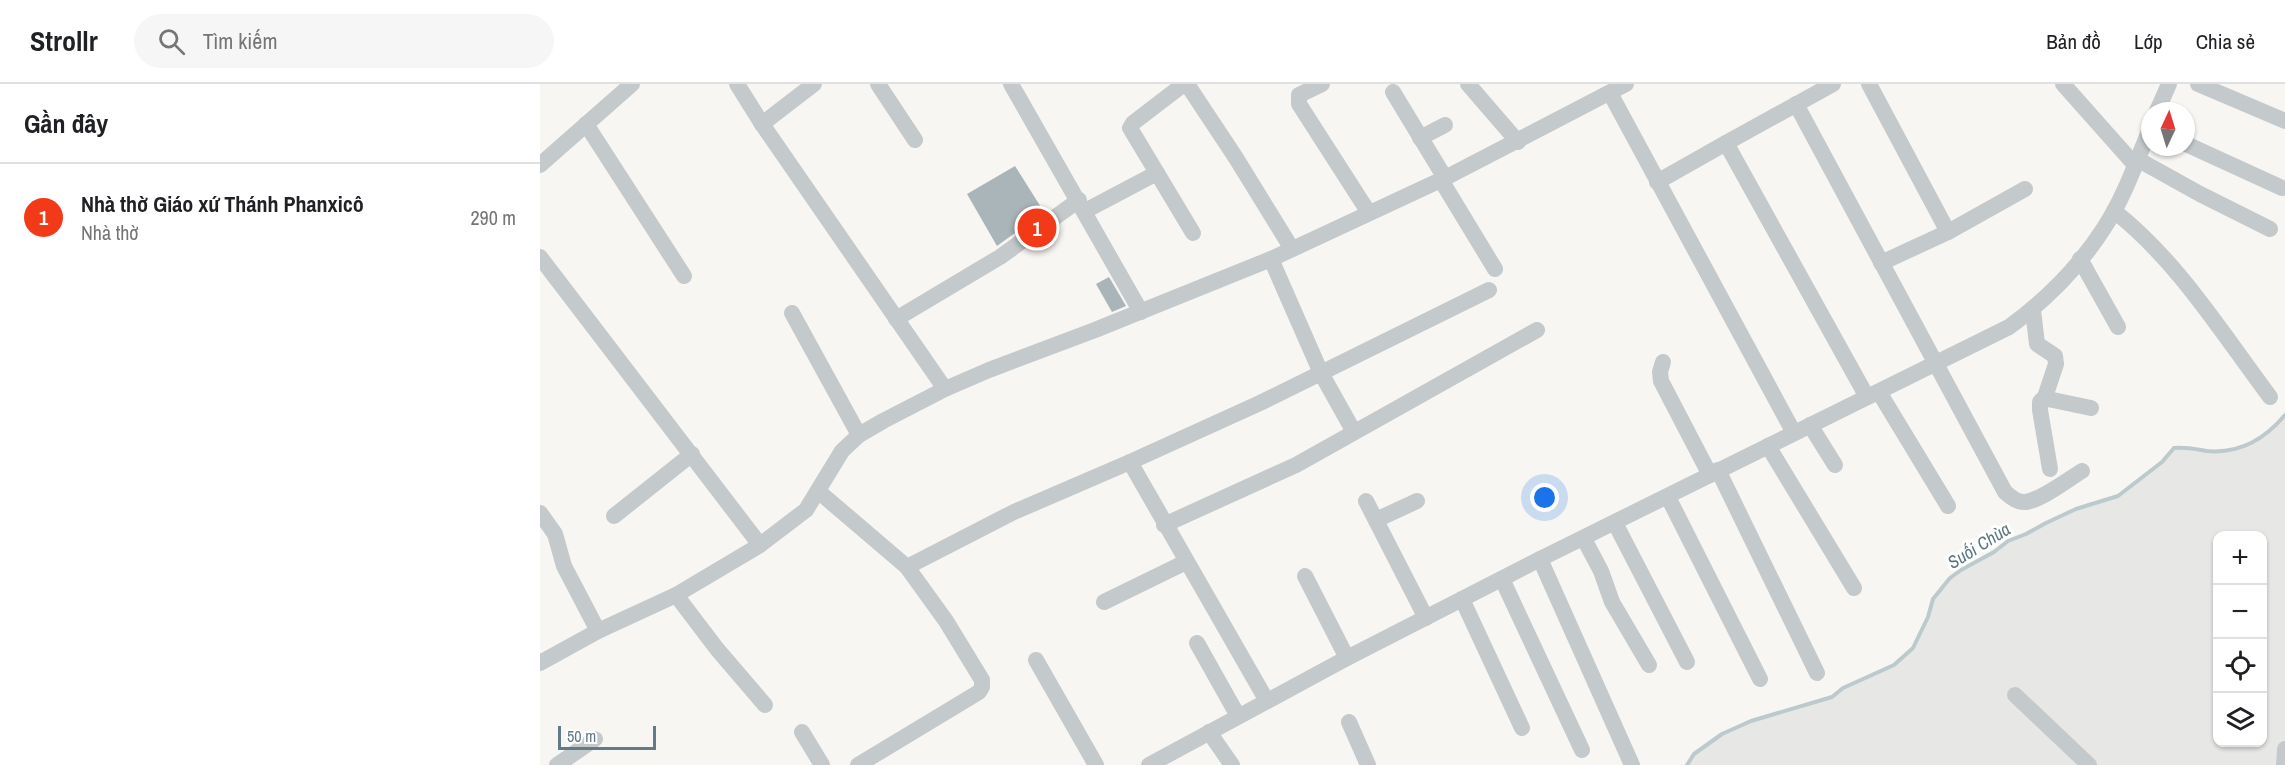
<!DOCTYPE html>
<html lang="vi">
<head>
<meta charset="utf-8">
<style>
	body { margin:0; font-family:"Archivo Narrow",sans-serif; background:#f6f6f6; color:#202124 }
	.controls { position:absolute; right:18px; bottom:18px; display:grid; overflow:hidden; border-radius:12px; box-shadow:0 2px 4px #0004 }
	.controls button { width:54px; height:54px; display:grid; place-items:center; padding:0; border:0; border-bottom:2px solid #e0e0e0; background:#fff; color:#202124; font:30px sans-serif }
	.compass { position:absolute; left:1601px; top:18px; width:54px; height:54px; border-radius:50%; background:#fff; box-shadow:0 2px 4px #0004; rotate:4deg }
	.scale { position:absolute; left:18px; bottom:15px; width:98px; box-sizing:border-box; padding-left:6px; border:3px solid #637a87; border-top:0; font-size:16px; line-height:21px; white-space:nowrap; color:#637a87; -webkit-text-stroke:4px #fff; paint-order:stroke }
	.you { position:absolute; left:1005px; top:414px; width:21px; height:21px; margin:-15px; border:4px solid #fff; border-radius:50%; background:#1a73e8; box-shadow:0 0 0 9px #1a73e833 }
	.badge { display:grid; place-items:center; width:39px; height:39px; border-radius:50%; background:#f23918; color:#fff; font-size:20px; font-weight:700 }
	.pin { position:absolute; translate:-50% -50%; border:3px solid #fff; box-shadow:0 2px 6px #0006 }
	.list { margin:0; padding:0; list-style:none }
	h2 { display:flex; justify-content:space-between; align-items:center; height:78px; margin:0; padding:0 24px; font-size:26px }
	h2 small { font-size:20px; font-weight:400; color:#757577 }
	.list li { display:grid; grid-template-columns:39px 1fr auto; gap:18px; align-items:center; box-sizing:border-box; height:108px; padding:0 24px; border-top:2px solid #e0e0e0 }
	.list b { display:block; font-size:22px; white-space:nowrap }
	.list p { margin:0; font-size:20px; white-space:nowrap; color:#757577 }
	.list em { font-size:20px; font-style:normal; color:#757577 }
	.icon { flex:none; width:33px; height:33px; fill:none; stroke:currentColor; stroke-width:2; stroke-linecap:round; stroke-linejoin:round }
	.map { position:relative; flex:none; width:1745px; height:681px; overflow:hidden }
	header { display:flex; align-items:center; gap:36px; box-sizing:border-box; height:84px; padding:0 30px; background:#fff; border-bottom:2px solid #e0e0e0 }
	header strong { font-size:28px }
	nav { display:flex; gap:33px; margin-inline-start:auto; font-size:21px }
	.search { width:420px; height:54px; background:#f6f6f6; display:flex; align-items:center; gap:15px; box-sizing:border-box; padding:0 21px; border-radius:33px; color:#757577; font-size:22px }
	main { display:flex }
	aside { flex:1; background:#fff }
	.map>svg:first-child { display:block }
</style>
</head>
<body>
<header>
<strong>Strollr</strong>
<div class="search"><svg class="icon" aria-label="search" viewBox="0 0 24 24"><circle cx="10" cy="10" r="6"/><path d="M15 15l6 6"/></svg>Tìm kiếm</div>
<nav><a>Bản đồ</a><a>Lớp</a><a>Chia sẻ</a></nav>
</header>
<main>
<aside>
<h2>Gần đây<small></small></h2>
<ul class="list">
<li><span class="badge">1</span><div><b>Nhà thờ Giáo xứ Thánh Phanxicô</b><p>Nhà thờ</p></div><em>290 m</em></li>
</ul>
</aside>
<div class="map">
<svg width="1745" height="681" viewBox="0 0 1745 681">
	<rect width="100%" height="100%" fill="#f7f6f3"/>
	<path fill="#e7e8e6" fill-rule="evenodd" d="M 1745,331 L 1745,681 L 1147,681 L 1154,670 L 1182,650 L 1211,637 L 1292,613 L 1303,604 L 1354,581 L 1373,564 L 1388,533 L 1393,515 L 1410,494 L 1421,486 L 1454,468 L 1468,457 L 1536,425 L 1578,412 L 1622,378 L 1634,364 L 1651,363 L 1668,367 L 1705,363 L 1733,345 ZM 1678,452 L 1722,452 L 1722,658 L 1678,658 Z"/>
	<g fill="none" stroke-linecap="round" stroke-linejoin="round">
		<path stroke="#bccacd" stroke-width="4" d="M 1147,681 L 1154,670 L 1182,650 L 1211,637 L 1292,613 L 1303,604 L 1354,581 L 1373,564 L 1388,533 L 1393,515 L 1410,494 L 1421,486 L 1454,468 L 1468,457 L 1486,450 L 1506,439 L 1536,425 L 1578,412 L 1622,378 L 1634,364 C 1646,363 1655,365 1667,367 C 1699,370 1725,355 1745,331"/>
	</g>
	<g fill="#aab5b9">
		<polygon points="475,82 504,128 457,162 427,110"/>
		<polygon points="569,193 586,222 572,228 556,200"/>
	</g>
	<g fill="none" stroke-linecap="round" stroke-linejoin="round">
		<g stroke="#c4c9cc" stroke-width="16">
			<polyline points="197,0 222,40 405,305"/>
			<polyline points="338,0 375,56"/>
			<polyline points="471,0 601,228"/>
			<polyline points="647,0 696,74 752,165"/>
			<polyline points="782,0 759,11 759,20 829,129"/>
			<polyline points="928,0 978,58"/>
			<polyline points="1329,0 1408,148"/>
			<polyline points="1523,0 1595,81"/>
			<polyline points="1658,0 1745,37"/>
			<polyline points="853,8 905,94"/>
			<polyline points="1070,9 1254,349"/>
			<path d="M 1256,20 L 1465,408 C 1471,413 1477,419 1486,418 C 1503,415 1527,396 1542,387"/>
			<polyline points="1617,27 1629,0"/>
			<polyline points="46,40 144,192"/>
			<polyline points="222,40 274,0"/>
			<polyline points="880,54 905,41"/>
			<polyline points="1186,59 1293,0"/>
			<polyline points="1646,60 1742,104"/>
			<polyline points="1597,75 1660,110 1730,145"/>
			<polyline points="0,81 92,0"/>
			<polyline points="617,89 653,149"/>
			<polyline points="901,96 955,185"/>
			<polyline points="1117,98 1186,59 1327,313"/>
			<polyline points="545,127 617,89 590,44 593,39 644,0"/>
			<path d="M 1574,127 C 1637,176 1682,249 1730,313"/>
			<polyline points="0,173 220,461"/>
			<polyline points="731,175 781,289 814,348"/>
			<polyline points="1540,175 1578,243"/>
			<polyline points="1341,179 1408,148 1485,105"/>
			<polyline points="1493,226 1497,260 1515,272 1516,280 1505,313 1508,315 1551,324"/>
			<polyline points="252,229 319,351"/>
			<polyline points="356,235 460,173 539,116"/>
			<polyline points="1123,278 1120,288 1121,297 1170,391"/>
			<polyline points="1339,308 1408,422"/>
			<polyline points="1505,313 1500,318 1500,326 1510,385"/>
			<polyline points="1270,341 1295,381"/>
			<polyline points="1228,362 1314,504"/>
			<polyline points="590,378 727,617"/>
			<polyline points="1178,386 1277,589"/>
			<polyline points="278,407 367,483 406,537 442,596 442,603 439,608 318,681"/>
			<polyline points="1128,413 1220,595"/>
			<polyline points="826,417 886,534"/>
			<polyline points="0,429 15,450 24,482 58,547"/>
			<polyline points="74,432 152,370"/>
			<polyline points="836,436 877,417"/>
			<polyline points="1075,439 1147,578"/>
			<polyline points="624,441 756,381 997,246"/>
			<polyline points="1044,455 1061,487 1072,518 1109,581"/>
			<polyline points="1000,475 1092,681"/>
			<polyline points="367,483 474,428 590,378 720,319 949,206"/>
			<polyline points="765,492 807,574"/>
			<polyline points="962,495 1042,666"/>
			<polyline points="136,511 177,565 225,621"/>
			<polyline points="922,515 982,644"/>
			<polyline points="564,518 646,478"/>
			<polyline points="657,559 698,632"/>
			<polyline points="496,576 556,681"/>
			<polyline points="0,579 58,547 136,511 220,461 266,426 302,367 319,351 343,337 405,305 449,286 555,246 731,175 905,94 1086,0"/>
			<polyline points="1475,611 1549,681"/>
			<polyline points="809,638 828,681"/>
			<polyline points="262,648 282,681"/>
			<polyline points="669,648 692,681"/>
			<polyline points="17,681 55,655"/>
			<path d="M 609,681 L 807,574 L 1000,475 L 1469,243 C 1506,216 1539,183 1564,144 C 1584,114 1596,78 1610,45"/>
			<polyline points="1744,681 1745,665"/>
		</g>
	</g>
	<g text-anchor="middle" stroke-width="6" stroke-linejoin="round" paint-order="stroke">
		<g font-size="18" font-style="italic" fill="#5a767c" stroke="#fff">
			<text transform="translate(1439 462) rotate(-32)" y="6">Suối Chùa</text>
		</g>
	</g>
</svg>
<div class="controls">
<button>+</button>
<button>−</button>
<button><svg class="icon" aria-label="locate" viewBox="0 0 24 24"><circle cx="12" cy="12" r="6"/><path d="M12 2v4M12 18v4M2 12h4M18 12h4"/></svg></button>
<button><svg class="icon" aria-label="layers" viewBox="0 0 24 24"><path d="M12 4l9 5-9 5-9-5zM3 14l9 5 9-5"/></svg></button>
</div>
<svg class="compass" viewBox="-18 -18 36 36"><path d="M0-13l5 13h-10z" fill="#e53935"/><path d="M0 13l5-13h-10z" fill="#757577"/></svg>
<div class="scale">50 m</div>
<div class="you"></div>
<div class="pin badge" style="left:497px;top:144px">1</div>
</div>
</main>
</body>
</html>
